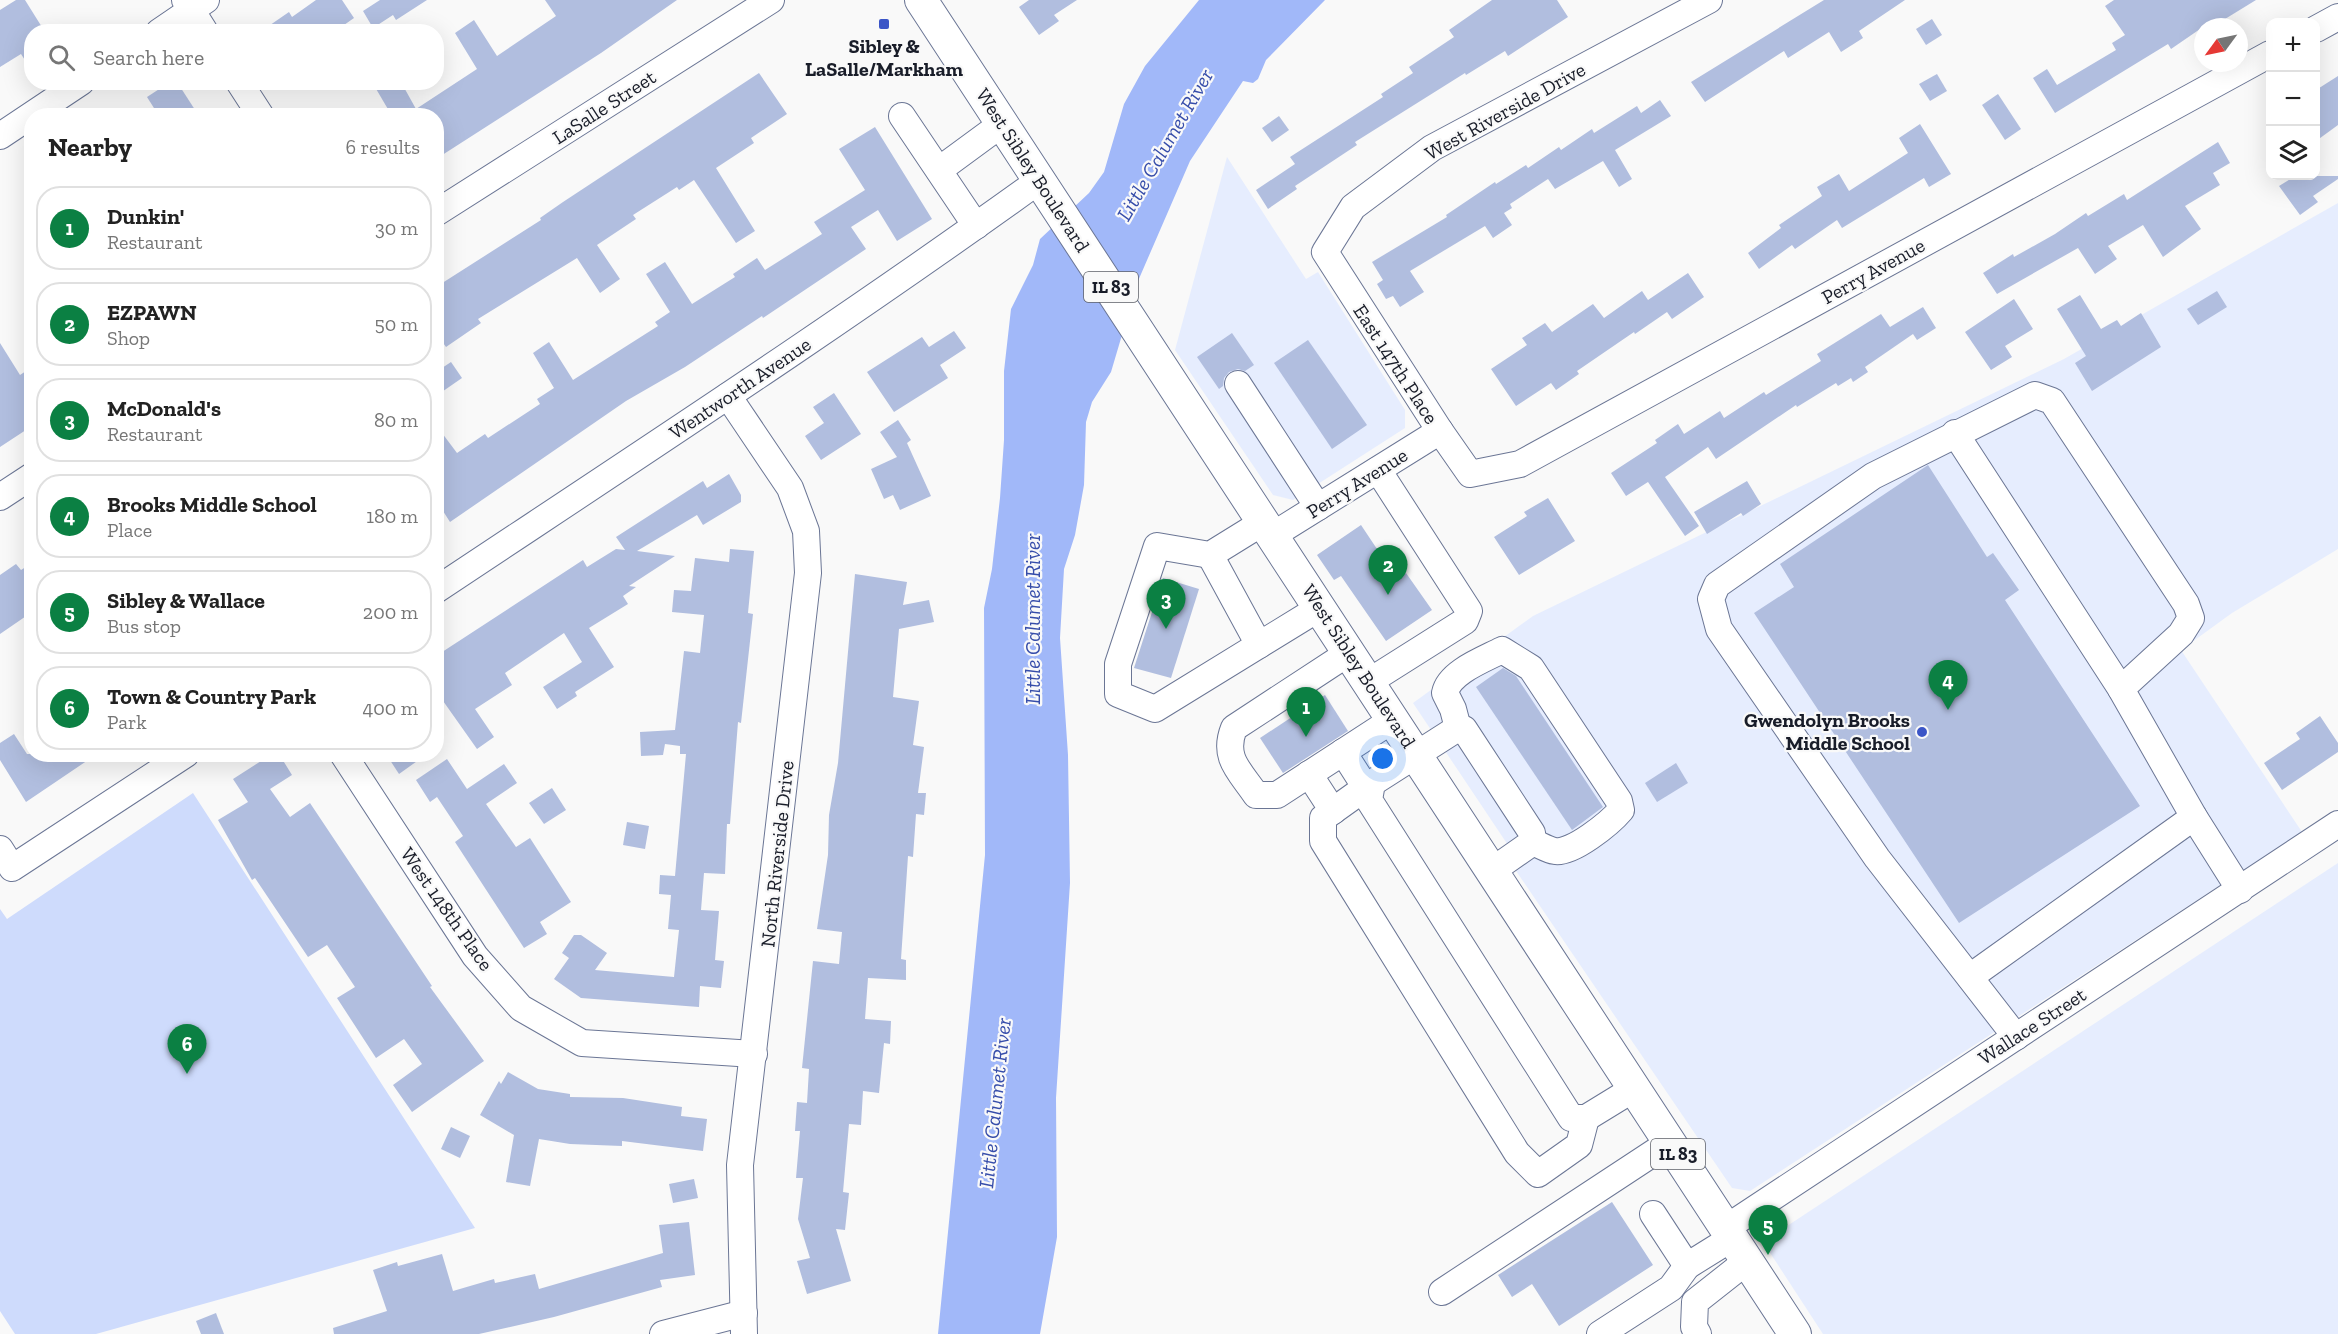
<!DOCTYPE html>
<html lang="en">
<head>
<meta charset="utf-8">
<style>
	body { margin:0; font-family:"Zilla Slab",serif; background:#f2f2f2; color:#222 }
	.controls { position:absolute; right:18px; top:18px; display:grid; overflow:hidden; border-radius:12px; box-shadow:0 6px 24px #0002 }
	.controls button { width:54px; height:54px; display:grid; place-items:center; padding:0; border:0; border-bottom:2px solid #e0e0e0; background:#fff; color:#222; font:30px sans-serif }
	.compass { position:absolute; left:2194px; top:18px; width:54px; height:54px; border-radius:50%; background:#fff; box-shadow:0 6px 24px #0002; rotate:237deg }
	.you { position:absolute; left:1383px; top:759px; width:21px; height:21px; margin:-15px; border:4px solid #fff; border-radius:50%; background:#1a73e8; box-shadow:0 0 0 9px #1a73e833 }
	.badge { display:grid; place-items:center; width:39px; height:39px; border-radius:50%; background:#0b8043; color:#fff; font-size:20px; font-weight:700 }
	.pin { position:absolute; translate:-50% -50px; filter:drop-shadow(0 2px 3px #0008) }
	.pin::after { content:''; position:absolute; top:32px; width:21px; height:18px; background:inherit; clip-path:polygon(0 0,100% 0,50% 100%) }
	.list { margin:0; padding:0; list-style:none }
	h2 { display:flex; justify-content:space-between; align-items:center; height:78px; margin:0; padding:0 24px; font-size:26px }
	h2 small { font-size:20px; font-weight:400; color:#767676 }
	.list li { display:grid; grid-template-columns:39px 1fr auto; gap:18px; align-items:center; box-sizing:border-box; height:84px; margin:0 12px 12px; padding:0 12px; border:2px solid #e0e0e0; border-radius:24px }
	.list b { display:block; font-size:22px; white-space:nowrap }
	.list p { margin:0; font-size:20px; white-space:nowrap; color:#767676 }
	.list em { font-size:20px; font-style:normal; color:#767676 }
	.icon { flex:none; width:33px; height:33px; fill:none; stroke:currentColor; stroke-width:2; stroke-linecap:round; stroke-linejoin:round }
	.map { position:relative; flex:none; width:2338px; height:1334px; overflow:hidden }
	.search { position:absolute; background:#fff; box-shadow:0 6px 24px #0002; left:24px; top:24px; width:420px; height:66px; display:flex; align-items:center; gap:15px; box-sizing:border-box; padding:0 21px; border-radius:24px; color:#767676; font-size:22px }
	.panel { position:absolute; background:#fff; box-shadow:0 6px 24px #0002; left:24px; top:108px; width:420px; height:654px; border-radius:24px }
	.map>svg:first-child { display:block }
</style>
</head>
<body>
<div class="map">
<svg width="2338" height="1334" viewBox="0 0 2338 1334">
	<rect width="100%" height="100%" fill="#f9f9f9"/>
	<g fill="#e6edfe">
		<polygon points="1227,157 1306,279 1318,272 1405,410 1405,428 1293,500 1273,495 1175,350"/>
		<polygon points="2338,203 2338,549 2232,613 2181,650 2302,832 1750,1191 1732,1188 1512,865 1518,860 1413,703 1533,616 2064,359"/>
		<polygon points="2338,863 2338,1334 1823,1334 1763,1242"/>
	</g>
	<polygon fill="#cedbfc" points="193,793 475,1228 96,1334 15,1334 0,1311 0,909 7,919"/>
	<polygon fill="#a1b8f9" points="1199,0 1325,0 1266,60 1258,79 1253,83 1243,81 1190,161 1138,281 1111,372 1092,402 1086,422 1084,485 1075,535 1064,569 1060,638 1068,755 1070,883 1056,1098 1057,1237 1040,1334 938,1334 985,855 984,608 992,569 1000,498 1004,440 1004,371 1011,309 1033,265 1040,239 1089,193 1104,172 1124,104 1145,66"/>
	<g fill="#b1bedf">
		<polygon points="16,0 25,0 45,32 32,32 32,71 21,54 0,67 0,10"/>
		<polygon points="316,0 342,0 354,18 334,32 260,32 289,12 292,17"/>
		<polygon points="380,0 427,0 396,20 393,15 373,28 363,11"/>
		<polygon points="545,0 677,0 601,53 436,159 436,116 392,116 372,82 401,82 416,109 477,69 455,33 474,20 497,56 556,16"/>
		<polygon points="1029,0 1077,0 1054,15 1059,21 1039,35 1019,7"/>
		<polygon points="1492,0 1557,0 1568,17 1508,56 1505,51 1466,75 1465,73 1355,142 1357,145 1295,186 1297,189 1268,209 1256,190 1295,164 1290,157 1383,97 1381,94 1413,73 1409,67 1454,37 1449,30"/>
		<polygon points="1824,0 1905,0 1859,31 1863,38 1841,52 1829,32 1788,58 1784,51 1705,102 1691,82"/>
		<polygon points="2114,0 2256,0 2212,27 2203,27 2171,49 2168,44 2055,113 2033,78 2047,69 2057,85 2116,50 2112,43 2125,35 2105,6"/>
		<polygon points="1932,19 1942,35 1926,45 1916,29"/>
		<polygon points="759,73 787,114 751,138 754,143 716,168 755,231 736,243 694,180 679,190 677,187 633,215 636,219 597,245 620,279 600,293 577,258 478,319 481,323 446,347 436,333 436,287 541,220 540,218 563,202"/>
		<polygon points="1937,74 1947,91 1930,101 1919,84"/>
		<polygon points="2338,76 2338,125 2316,141 2316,90"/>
		<polygon points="170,82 177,82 199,116 159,116 147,97"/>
		<polygon points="1998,94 2021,129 2005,140 1982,105"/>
		<polygon points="1660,100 1671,116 1615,150 1632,179 1619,187 1603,161 1555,189 1548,179 1510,204 1512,208 1504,213 1512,225 1493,238 1485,226 1410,271 1424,292 1400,307 1393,296 1386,299 1377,284 1383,280 1372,262 1447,217 1446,215 1495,182 1496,184 1526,165 1528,168 1559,147 1561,150 1592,129 1594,133 1637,106 1641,113"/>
		<polygon points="1279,116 1289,130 1272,142 1262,128"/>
		<polygon points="1920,124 1951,174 1929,187 1924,178 1842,228 1837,220 1795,249 1792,245 1759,269 1748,253 1781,228 1779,225 1822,196 1817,187 1839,174 1849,191 1908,153 1899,138"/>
		<polygon points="875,127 932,219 897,241 878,210 851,227 866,249 763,318 762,316 685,367 626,401 450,522 436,500 436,425 457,453 485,434 488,438 540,404 537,399 554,388 533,353 549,342 573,380 658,326 655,322 670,312 646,274 665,262 692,304 735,277 733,274 757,258 765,270 822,234 814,222 865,190 839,149"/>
		<polygon points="2218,142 2230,163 2213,173 2220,185 2185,206 2201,229 2163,257 2143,225 2108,246 2117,259 2095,274 2078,248 1997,294 1983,273 2013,254 2014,257 2055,234 2086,213 2088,216 2124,194 2127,200"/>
		<polygon points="2295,176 2338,176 2338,179 2313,196 2318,202 2300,215 2279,186"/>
		<polygon points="1688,273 1704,297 1672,319 1667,312 1635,334 1634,332 1577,371 1579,374 1556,390 1551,383 1516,406 1491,369 1527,345 1522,338 1545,323 1552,332 1593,304 1604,318 1642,291 1648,300"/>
		<polygon points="2217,291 2227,307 2198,325 2187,309"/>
		<polygon points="2080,295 2101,329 2117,320 2121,326 2141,313 2161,347 2092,391 2075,363 2086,356 2057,309"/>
		<polygon points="2014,299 2033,329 2005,346 2012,357 1991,370 1965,332"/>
		<polygon points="1923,307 1936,328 1917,340 1913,334 1865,367 1868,372 1853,382 1851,378 1838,386 1836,383 1797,407 1796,405 1716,459 1708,447 1665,477 1699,526 1685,536 1648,482 1626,496 1611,473 1657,443 1655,440 1678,424 1684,434 1720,411 1724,418 1764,392 1766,395 1821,361 1817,354 1881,314 1890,327"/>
		<polygon points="954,331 966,348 940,365 948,378 894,412 867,372 922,337 929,347"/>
		<polygon points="1232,333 1254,365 1245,371 1238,369 1229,372 1224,378 1223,386 1219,389 1197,357"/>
		<polygon points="1308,340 1367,425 1332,449 1274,363"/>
		<polygon points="0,343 20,375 32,367 32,426 0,447"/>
		<polygon points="451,362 462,378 436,396 436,372"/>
		<polygon points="834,393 861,434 821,460 805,436 824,423 813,407"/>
		<polygon points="898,420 911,440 907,443 931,496 900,510 893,495 884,499 871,469 897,457 880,432"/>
		<polygon points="1928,465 1987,557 1993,553 2019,590 2005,600 2140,806 1959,923 1754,613 1794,587 1780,564"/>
		<polygon points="729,474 741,495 741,502 703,525 697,515 637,551 675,556 629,586 636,587 623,596 628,604 589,628 614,667 575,692 577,696 557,709 543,687 582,662 564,633 505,673 512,685 475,709 494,737 477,749 436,691 436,656 583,560 587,567 616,549 625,550 616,537 703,481 707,488"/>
		<polygon points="1747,481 1761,504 1743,516 1741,513 1707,534 1694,512"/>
		<polygon points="1548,498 1575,541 1519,575 1494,537 1527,516 1524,512"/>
		<polygon points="1361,525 1397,579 1406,573 1432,610 1386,641 1341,576 1334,580 1317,555"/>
		<polygon points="730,549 754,551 748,613 753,614 741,723 738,722 730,824 727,824 725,874 704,873 701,910 719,911 715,960 724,961 721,988 700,986 699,1007 581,998 554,979 569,958 562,953 574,935 581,935 607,953 595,970 674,977 679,930 668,929 671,895 659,894 660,875 675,876 686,754 680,754 680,746 665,744 663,755 641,756 640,732 675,730 684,651 700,653 704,615 672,612 674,590 691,591 695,558 729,562"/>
		<polygon points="32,563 32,612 0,634 0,575 16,564 21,570"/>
		<polygon points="855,574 907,582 903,605 929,600 934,622 899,629 893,697 919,701 913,745 924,747 918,793 926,793 924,815 916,814 913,857 908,856 901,959 906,960 906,980 868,978 865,1019 891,1021 890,1044 884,1043 879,1093 863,1091 861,1125 849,1124 843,1192 849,1193 845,1230 836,1229 851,1281 807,1294 797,1261 810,1258 798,1219 803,1178 796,1178 800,1131 795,1131 797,1102 807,1103 809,1069 802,1068 813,961 839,964 842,932 817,929 828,855 829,815 838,763"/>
		<polygon points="1163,578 1199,589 1171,678 1134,668"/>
		<polygon points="1503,668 1516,676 1603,807 1572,830 1476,687"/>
		<polygon points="1325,695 1348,731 1283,773 1260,738"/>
		<polygon points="2320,716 2338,743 2338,752 2282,790 2264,763 2300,739 2296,733"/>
		<polygon points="14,734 27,754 97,754 26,802 0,760 0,743"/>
		<polygon points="272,754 279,754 292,775 270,789 290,817 310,803 432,986 430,987 484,1061 412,1112 393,1085 422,1064 404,1039 376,1058 337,998 355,987 327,945 308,957 255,878 252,880 218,820 248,802 233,779"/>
		<polygon points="386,754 427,754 399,774"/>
		<polygon points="447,759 467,789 504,764 517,783 486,804 516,847 530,838 571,902 540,922 547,934 524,948 455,842 463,836 437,797 430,802 416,780"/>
		<polygon points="1676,763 1688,783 1657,802 1645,783"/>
		<polygon points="552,788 566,810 544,824 529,803"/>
		<polygon points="627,822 649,826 645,849 623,845"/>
		<polygon points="508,1072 538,1089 570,1094 570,1097 623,1098 682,1107 681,1116 707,1119 703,1151 622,1141 622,1146 570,1144 539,1139 530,1186 506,1182 514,1135 480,1115 499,1081 501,1084"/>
		<polygon points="451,1127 470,1136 460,1158 441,1149"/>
		<polygon points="694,1179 698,1198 673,1203 669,1184"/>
		<polygon points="1612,1202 1653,1265 1559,1326 1532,1284 1512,1297 1498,1275"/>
		<polygon points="689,1222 695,1275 660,1280 662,1287 554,1317 479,1334 334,1334 333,1328 387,1311 373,1270 397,1262 398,1266 442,1254 453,1291 494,1279 495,1283 535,1274 539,1289 663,1253 659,1225"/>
		<polygon points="216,1313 224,1334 201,1334 196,1321"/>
	</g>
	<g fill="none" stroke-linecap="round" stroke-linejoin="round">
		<defs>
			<g id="minor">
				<polyline points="185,0 205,32"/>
				<polyline points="1709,0 1432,148 1353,207 1325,252 1440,431 1470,474 1520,464 2270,54"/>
				<polyline points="2316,29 2338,17"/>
				<polyline points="159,32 206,0"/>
				<polyline points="239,82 261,116"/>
				<polyline points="902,116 976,226"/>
				<polyline points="0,136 81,82"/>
				<polyline points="939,170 1003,123"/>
				<polyline points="436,213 771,0"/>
				<polyline points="1238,384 1318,507"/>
				<polyline points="728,396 790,488 806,531 808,573 740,1165 744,1334"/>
				<polyline points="1955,433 2121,689"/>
				<polyline points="0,497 32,476"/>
				<polyline points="1265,521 1210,555 1157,546 1118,664 1118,694 1155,709 1321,607"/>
				<polyline points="1273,535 1440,431"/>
				<polyline points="1210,555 1259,645"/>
				<path d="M 436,590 C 639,455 843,322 1040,180"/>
				<path d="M 1350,652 L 1234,728 C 1222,758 1240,771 1256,795 L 1277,795 L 1394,719"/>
				<polyline points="1370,681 1465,621 1469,611 1378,470"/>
				<polyline points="1458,728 1372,783 1369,800 1571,1118 1586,1118 1635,1088"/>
				<path d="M 1458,728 L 1453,709 L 1445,693 C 1449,672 1485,659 1502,650 L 1531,668 L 1619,801 L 1621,810 C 1610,823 1572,854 1555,851 C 1548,850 1540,845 1533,842"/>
				<polyline points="1458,728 1464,729 1532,833 1533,842 1493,870"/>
				<polyline points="1343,752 1366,788"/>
				<polyline points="343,754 475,956 521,1008 582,1043 754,1054"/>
				<polyline points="1309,774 1333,811"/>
				<polyline points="1372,783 1323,818 1323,841 1517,1153 1538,1174 1579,1145 1586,1118"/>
				<polyline points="0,849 12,868 186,754"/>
				<polyline points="1970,977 2194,817"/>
				<polyline points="2016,1037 1877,858 1719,629 1711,599 1717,585 1873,476 2035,395 2052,401 2186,604 2191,618 2181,634 2121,689 2194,817 2240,890"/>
				<polyline points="1653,1214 1687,1266 1732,1238"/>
				<polyline points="1726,1228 2338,824"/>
				<polyline points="1442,1292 1670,1142"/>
				<polyline points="663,1334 744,1313"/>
				<polyline points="1600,1334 1671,1288 1687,1266"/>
				<polyline points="1698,1334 1694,1327 1695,1302 1747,1261"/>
			</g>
			<polyline id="major" points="921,0 1795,1334"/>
		</defs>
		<use href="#minor" stroke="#6b7695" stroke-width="28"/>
		<use href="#major" stroke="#6b7695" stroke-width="34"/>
		<use href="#minor" stroke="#fff" stroke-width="26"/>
		<use href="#major" stroke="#fff" stroke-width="32"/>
	</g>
	<g fill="#3b55c7" stroke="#f9f9f9" stroke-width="2">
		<rect x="878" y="18" width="12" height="12" rx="3"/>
		<circle cx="1922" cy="732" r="6"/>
	</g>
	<g text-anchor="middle" stroke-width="4.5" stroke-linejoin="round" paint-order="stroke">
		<g fill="#f9f9f9" stroke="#5c5f67" stroke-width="1.5">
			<rect x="1084" y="272" width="54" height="30" rx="4.5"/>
			<rect x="1651" y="1139" width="54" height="30" rx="4.5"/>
		</g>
		<g font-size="18" font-weight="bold" fill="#191d29">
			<text x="1111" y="293">IL 83</text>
			<text x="1678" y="1160">IL 83</text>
		</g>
		<g font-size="20" font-weight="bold" fill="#191d29" stroke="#f9f9f9">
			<text x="884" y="53">Sibley &amp;<tspan x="884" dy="23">LaSalle/Markham</tspan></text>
			<text x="1910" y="727" text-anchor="end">Gwendolyn Brooks<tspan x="1910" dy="23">Middle School</tspan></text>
		</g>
		<g font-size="20" fill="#191d29" stroke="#f9f9f9">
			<text transform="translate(604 107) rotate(-33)" y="7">LaSalle Street</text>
			<text transform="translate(1505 111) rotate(-29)" y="7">West Riverside Drive</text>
			<text transform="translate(1033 170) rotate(57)" y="7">West Sibley Boulevard</text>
			<text transform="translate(1873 271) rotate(-29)" y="7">Perry Avenue</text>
			<text transform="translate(1396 364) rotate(57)" y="7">East 147th Place</text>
			<text transform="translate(740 388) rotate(-34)" y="7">Wentworth Avenue</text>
			<text transform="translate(1357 483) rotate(-32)" y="7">Perry Avenue</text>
			<text transform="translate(1359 666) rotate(57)" y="7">West Sibley Boulevard</text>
			<text transform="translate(777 854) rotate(-84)" y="7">North Riverside Drive</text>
			<text transform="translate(447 909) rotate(55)" y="7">West 148th Place</text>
			<text transform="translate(2032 1026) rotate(-33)" y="7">Wallace Street</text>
		</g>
		<g font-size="21" font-style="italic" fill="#364daa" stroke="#f9f9f9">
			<text transform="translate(1165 145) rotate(-60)" y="7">Little Calumet River</text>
			<text transform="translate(1033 619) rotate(-90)" y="7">Little Calumet River</text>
			<text transform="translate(995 1103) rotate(-84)" y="7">Little Calumet River</text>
		</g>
	</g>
</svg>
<div class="controls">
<button>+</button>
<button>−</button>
<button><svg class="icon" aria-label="layers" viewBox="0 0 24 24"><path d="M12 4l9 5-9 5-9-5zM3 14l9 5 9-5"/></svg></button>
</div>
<svg class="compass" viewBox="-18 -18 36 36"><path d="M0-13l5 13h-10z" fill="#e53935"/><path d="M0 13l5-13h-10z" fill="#767676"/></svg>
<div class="you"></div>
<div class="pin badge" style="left:1306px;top:737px">1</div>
<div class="pin badge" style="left:1388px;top:595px">2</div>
<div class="pin badge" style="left:1166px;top:629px">3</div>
<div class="pin badge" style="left:1948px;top:710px">4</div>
<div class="pin badge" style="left:1768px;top:1255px">5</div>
<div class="pin badge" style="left:187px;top:1074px">6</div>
<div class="search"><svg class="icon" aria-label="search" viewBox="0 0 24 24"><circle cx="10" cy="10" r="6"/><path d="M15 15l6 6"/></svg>Search here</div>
<section class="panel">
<h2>Nearby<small>6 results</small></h2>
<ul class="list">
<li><span class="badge">1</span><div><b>Dunkin'</b><p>Restaurant</p></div><em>30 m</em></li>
<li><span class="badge">2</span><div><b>EZPAWN</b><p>Shop</p></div><em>50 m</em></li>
<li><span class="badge">3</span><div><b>McDonald's</b><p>Restaurant</p></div><em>80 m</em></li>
<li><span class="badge">4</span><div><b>Brooks Middle School</b><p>Place</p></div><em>180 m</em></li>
<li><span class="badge">5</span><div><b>Sibley &amp; Wallace</b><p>Bus stop</p></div><em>200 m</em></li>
<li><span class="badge">6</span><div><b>Town &amp; Country Park</b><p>Park</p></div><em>400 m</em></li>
</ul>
</section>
</div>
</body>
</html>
